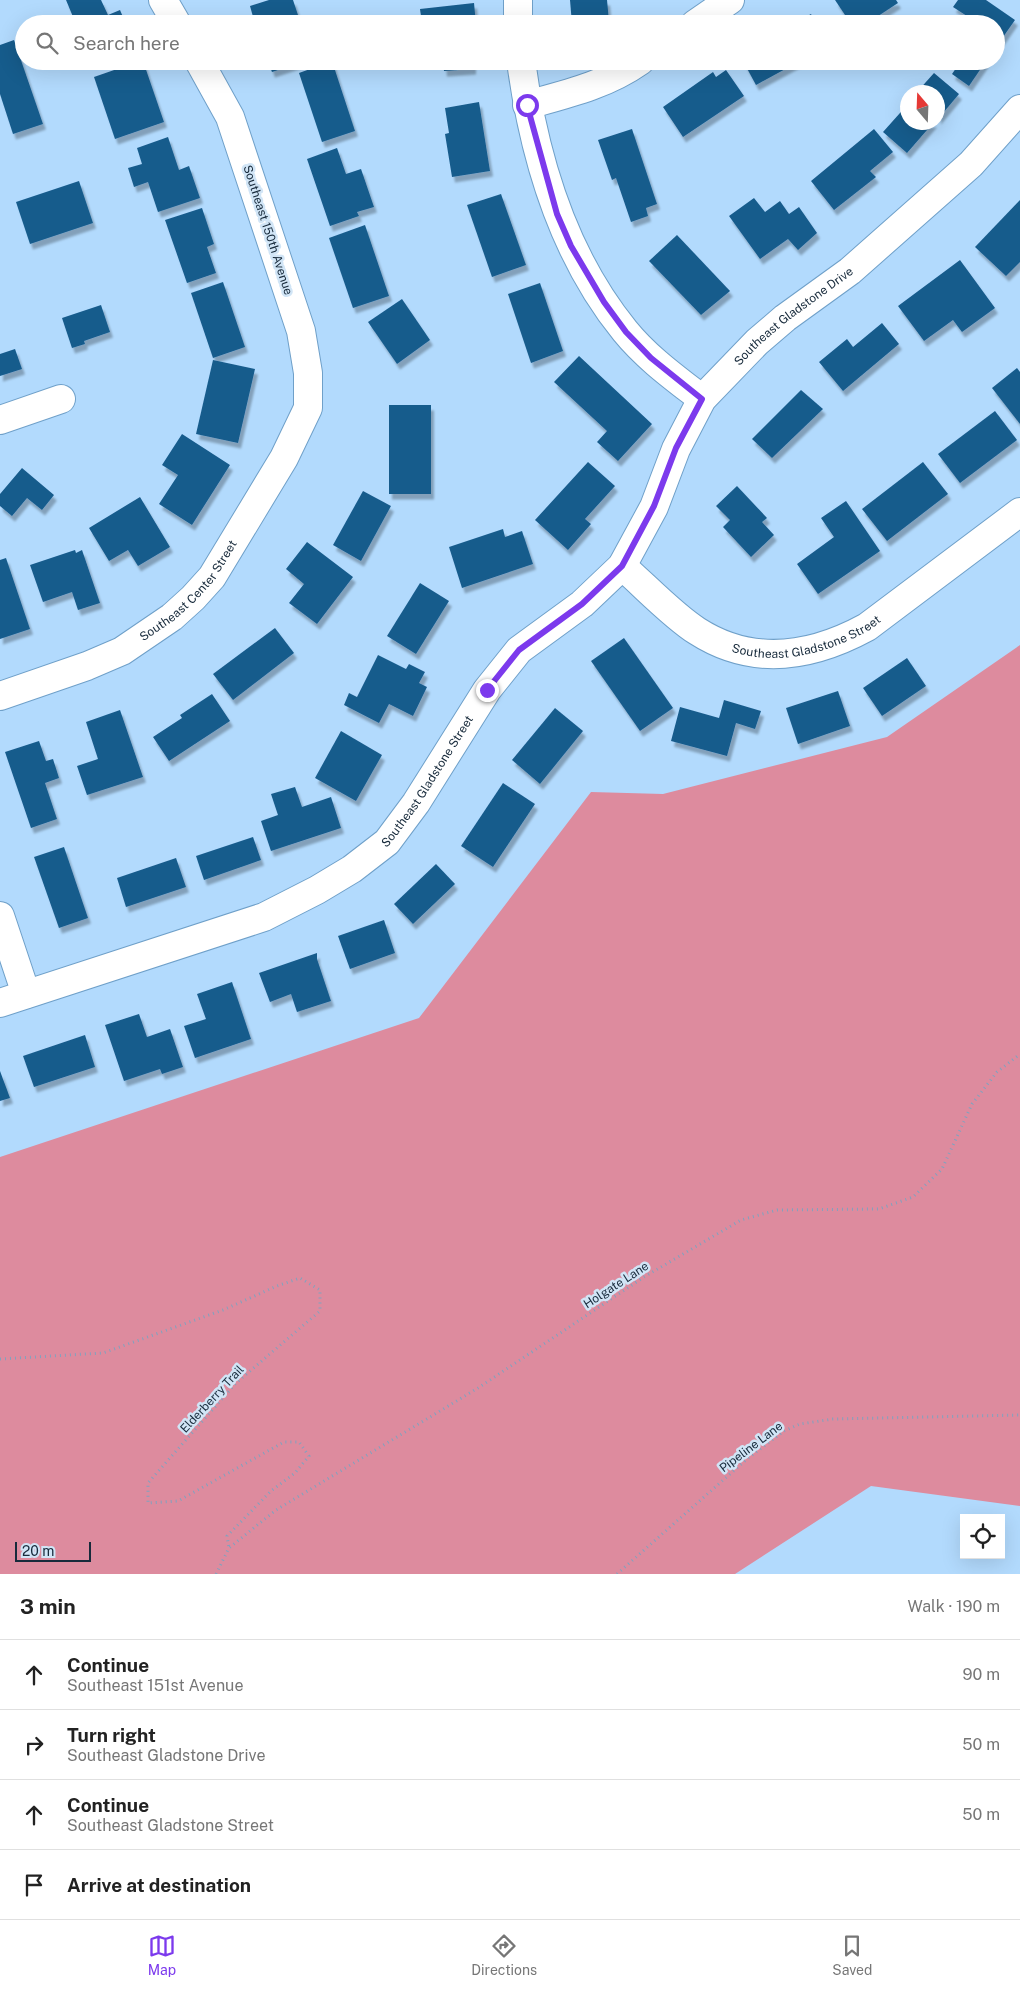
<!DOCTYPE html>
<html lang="en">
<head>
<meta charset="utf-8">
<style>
	body { margin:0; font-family:"Public Sans",sans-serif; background:#f6f6f6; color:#222 }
	.controls { position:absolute; right:15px; bottom:15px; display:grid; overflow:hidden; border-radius:0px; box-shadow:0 5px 20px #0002 }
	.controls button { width:45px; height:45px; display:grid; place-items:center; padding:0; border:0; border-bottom:1px solid #e0e0e0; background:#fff; color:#222; font:25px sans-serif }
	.compass { position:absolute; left:900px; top:85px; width:45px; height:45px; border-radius:50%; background:#fff; box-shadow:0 5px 20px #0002; rotate:341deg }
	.scale { position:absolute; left:15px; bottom:12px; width:76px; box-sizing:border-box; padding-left:5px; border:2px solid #172a3b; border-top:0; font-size:14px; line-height:18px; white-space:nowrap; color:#172a3b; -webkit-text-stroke:4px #d1e5f6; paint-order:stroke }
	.stop { position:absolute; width:15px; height:15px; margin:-11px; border:4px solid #7c3aed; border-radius:50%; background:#fff }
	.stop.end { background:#7c3aed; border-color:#fff; box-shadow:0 1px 5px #0008 }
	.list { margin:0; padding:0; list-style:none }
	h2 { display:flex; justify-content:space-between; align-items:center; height:65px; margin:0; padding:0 20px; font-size:21px }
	h2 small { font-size:16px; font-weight:400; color:#767676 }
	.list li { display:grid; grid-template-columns:32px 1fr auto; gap:15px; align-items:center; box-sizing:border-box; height:70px; padding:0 20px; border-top:1px solid #e0e0e0 }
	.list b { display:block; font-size:19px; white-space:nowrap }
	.list p { margin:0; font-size:16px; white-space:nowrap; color:#767676 }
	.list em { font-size:16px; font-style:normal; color:#767676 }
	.icon { flex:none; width:28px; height:28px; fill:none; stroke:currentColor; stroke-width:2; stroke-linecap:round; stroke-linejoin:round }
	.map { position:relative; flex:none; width:1020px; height:1574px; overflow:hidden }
	.search { position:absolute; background:#fff; box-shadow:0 5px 20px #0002; left:15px; right:15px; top:15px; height:55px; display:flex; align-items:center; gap:12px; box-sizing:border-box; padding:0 18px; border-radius:28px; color:#767676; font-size:19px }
	.sheet { height:345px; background:#fff }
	nav { display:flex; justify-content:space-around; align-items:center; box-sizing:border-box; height:70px; border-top:1px solid #e0e0e0; background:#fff; font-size:14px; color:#767676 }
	nav a { display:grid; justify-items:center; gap:2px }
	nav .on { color:#7c3aed }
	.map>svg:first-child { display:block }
</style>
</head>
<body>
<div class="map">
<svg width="1020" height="1574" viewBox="0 0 1020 1574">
	<defs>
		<filter id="shadow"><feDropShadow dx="3" dy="5.5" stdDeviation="1" flood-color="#0004"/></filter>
	</defs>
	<rect width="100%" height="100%" fill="#b2dafd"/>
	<polygon fill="#dd8b9e" points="1020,645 1020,1506 871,1486 735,1574 0,1574 0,1157 419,1018 591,792 663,794 887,737"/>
	<g fill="#195b8c" filter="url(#shadow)">
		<polygon points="66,0 101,0 108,15 120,10 126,24 76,24"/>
		<polygon points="269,0 293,0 301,24 255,24 250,6"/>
		<polygon points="570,0 607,0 609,21 572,24"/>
		<polygon points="835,0 896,0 898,3 866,24 851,24"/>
		<polygon points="958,0 986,0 1015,20 996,47 996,24 966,24 970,18 953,7"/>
		<polygon points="474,3 476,24 422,24 420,9"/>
		<polygon points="811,14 816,24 793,24"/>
		<polygon points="14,40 43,124 13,134 0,94 0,45"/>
		<polygon points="140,61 143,61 164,122 115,139 94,77"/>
		<polygon points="268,61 302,61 302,62 272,72"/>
		<polygon points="332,61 355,131 322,142 299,73"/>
		<polygon points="443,61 473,61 473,69 444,71"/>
		<polygon points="743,61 800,61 756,85"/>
		<polygon points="961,61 986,61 969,86 952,74"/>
		<polygon points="726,70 744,96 683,137 663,107 713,72 716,77"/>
		<polygon points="934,73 959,94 938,119 938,92 917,92"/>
		<polygon points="479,102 490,171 452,177 445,134 449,133 445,108"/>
		<polygon points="908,104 908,122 934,122 907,153 883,132"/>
		<polygon points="632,129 657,204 646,208 648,216 631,222 616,178 612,180 598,140"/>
		<polygon points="874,129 893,152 870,171 876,177 834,210 811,181"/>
		<polygon points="168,137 179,170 189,166 200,198 158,212 148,182 134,187 128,168 142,164 137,148"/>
		<polygon points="337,148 346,174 361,169 374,207 357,212 359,216 330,226 307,159"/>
		<polygon points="79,181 93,223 30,244 16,202"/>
		<polygon points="501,194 526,265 492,277 467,205"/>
		<polygon points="754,198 765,212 780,201 789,214 799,207 817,233 798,250 788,239 760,259 729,216"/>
		<polygon points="1020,200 1020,262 1006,276 975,247"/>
		<polygon points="202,208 214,244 207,247 216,273 187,283 165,220"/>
		<polygon points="365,225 389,296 353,308 329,238"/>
		<polygon points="677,235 730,291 701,315 649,261"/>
		<polygon points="960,260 995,308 962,332 953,320 924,341 898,306"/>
		<polygon points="223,282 245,347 213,358 191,293"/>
		<polygon points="540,283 563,351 531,363 508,294"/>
		<polygon points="402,299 430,340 397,364 368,322"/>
		<polygon points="101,305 110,332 84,341 85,344 72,348 62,318"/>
		<polygon points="882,323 899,344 843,391 819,362 847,339 853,347"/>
		<polygon points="15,349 22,369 0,376 0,354"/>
		<polygon points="579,356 652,424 618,461 597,442 607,431 554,382"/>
		<polygon points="213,360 255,369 238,443 196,434"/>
		<polygon points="1017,368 1020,372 1020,424 992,388"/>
		<polygon points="801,390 823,409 772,458 752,439"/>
		<rect x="389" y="405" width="42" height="89"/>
		<polygon points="995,411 1017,440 960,483 938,454"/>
		<polygon points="182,434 230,465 192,525 159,504 178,475 162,465"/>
		<polygon points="588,462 615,486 585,519 591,524 568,550 535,520"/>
		<polygon points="923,462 948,494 887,541 862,509"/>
		<polygon points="22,468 54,495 42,510 27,498 12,516 0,506 0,494"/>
		<polygon points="737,486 767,518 762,522 774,535 751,557 723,527 730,520 716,506"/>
		<polygon points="363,491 391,506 361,561 333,545"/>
		<polygon points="140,497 170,547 138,566 128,550 109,561 89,528"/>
		<polygon points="846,501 880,551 818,594 797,564 834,537 821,518"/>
		<polygon points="503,529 505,537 522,531 533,564 462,588 449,547"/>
		<polygon points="307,542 353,577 317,624 289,603 304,584 286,569"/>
		<polygon points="75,550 76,553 82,550 100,603 78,610 72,592 43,602 30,565"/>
		<polygon points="6,558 30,629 0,639 0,560"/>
		<polygon points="420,583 449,601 416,654 387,636"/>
		<polygon points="275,628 294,653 233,700 213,674"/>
		<polygon points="624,638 673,708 640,731 591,661"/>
		<polygon points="378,655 406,669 409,664 425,672 419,683 427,687 413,716 389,704 379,723 344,705 349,693 357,697"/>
		<polygon points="907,658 926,686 882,716 863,688"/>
		<polygon points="838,691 850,726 798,744 786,708"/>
		<polygon points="212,694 230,721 169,761 153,737 182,718 180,715"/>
		<polygon points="724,700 761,711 755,729 736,723 727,756 671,741 680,707 719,718"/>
		<polygon points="555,708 583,731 540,784 512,760"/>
		<polygon points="120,710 143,777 87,795 77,766 98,759 86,722"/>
		<polygon points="341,731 382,755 356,801 315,778"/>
		<polygon points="39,741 46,761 53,759 59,778 45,783 57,819 31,828 5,752"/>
		<polygon points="503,783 535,804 493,867 461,846"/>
		<polygon points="295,787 302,807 331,797 341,828 271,851 261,821 278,815 271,794"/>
		<polygon points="253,837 261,860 204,880 196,856"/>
		<polygon points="64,847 88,918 59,928 34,857"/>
		<polygon points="176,858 186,887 126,907 117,878"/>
		<polygon points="436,864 455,884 413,924 394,904"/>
		<polygon points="384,920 395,953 350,969 338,936"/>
		<polygon points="317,953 317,959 331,1001 297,1012 291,994 270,1002 259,973"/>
		<polygon points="232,982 251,1039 195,1058 184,1026 206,1019 197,994"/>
		<polygon points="139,1014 147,1037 170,1029 183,1067 162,1074 160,1069 124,1081 105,1025"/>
		<polygon points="85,1035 95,1067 34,1087 23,1056"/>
		<polygon points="0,1071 10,1098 0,1101"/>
	</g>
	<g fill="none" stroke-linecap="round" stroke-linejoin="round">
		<defs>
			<g id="minor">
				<polyline points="163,0 177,24"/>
				<polyline points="518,0 518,24"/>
				<polyline points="695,24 730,0"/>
				<path d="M 521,61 C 534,158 563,255 625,331 C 647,358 675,378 702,399"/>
				<path d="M 527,105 C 567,94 606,85 640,61"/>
				<polyline points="0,420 61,399"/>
				<path id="s1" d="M 622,566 C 644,585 673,616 697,631 C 753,667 812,657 867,627 L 1020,512"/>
				<path id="s2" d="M 0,696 L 87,666 L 122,651 L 172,617 L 193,598 L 212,577 L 284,458 L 308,408 L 308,373 L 301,331 L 230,117 L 199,61"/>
				<polyline points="0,916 26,994"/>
				<path id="s3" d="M 0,1003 L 264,917 L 317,890 L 352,869 L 387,842 L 416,803 L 487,690 L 519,650 L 582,604 L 622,566 L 654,507 L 676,449 L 702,399 L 757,342 L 785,318 L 850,271 L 971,164 L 1020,109"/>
			</g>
		</defs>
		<use href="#minor" stroke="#6fa0c9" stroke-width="30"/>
		<g stroke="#80a2bf" stroke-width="3" stroke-dasharray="1 4" stroke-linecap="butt">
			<polyline points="0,1359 103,1353 223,1310 277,1286 300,1278 320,1290 320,1311 236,1383 148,1483 148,1503 178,1501 284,1442 299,1442 309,1456 295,1473 271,1491 227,1536 229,1548"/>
			<polyline points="216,1574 229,1548 276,1510 478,1388 644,1277 741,1220 777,1210 879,1209 913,1197 942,1169 972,1104 997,1072 1020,1054"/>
			<polyline points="617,1574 747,1459 784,1431 800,1424 833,1419 1020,1415"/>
		</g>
		<use href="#minor" stroke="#fff" stroke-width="28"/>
	</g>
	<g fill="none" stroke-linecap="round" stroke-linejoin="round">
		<polyline stroke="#7c3aed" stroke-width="6" points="487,690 519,650 582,604 622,566 654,506 676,448 702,399 651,358 626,332 604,302 571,246 557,214 527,105"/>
	</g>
	<g text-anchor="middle" stroke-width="5" stroke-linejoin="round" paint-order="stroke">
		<g font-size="12" fill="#172a3b" stroke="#d1e5f6">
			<text transform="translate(268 230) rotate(72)" y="4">Southeast 150th Avenue</text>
			<text dy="4" stroke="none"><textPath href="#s3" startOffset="1098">Southeast Gladstone Drive</textPath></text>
			<text dy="4" stroke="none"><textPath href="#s2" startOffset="221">Southeast Center Street</textPath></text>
			<text dy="4" stroke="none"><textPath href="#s1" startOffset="216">Southeast Gladstone Street</textPath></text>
			<text dy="4" stroke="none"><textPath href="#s3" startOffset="495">Southeast Gladstone Street</textPath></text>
			<text transform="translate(616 1285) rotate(-33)" y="4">Holgate Lane</text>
			<text transform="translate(212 1399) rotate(-47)" y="4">Elderberry Trail</text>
			<text transform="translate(751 1447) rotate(-37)" y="4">Pipeline Lane</text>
		</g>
	</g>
</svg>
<div class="controls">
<button><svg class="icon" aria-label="locate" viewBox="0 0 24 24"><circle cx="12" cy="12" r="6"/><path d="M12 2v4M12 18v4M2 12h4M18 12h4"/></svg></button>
</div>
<svg class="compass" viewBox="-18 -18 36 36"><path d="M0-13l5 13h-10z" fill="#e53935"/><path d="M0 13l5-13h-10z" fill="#767676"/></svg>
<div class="scale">20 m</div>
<div class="stop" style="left:527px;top:105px"></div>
<div class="stop end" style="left:487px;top:690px"></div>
<div class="search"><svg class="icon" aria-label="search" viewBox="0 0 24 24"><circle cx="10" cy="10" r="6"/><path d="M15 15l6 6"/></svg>Search here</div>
</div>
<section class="sheet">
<h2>3 min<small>Walk · 190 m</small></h2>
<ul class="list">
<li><svg class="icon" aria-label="ahead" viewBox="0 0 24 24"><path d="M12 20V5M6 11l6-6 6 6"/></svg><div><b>Continue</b><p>Southeast 151st Avenue</p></div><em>90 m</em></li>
<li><svg class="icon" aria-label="right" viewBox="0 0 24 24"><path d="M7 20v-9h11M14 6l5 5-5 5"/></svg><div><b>Turn right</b><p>Southeast Gladstone Drive</p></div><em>50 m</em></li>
<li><svg class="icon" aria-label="ahead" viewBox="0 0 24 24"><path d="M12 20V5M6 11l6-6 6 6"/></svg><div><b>Continue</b><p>Southeast Gladstone Street</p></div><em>50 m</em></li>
<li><svg class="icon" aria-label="arrive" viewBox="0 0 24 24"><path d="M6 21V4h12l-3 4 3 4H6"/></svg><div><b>Arrive at destination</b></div></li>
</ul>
</section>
<nav>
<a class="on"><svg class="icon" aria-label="map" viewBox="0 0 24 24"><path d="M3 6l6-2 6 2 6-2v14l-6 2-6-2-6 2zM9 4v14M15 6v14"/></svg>Map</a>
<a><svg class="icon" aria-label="directions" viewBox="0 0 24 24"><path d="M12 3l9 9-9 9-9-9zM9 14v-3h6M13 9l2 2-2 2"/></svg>Directions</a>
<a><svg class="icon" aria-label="saved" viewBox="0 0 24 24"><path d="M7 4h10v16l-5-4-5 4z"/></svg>Saved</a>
</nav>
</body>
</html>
